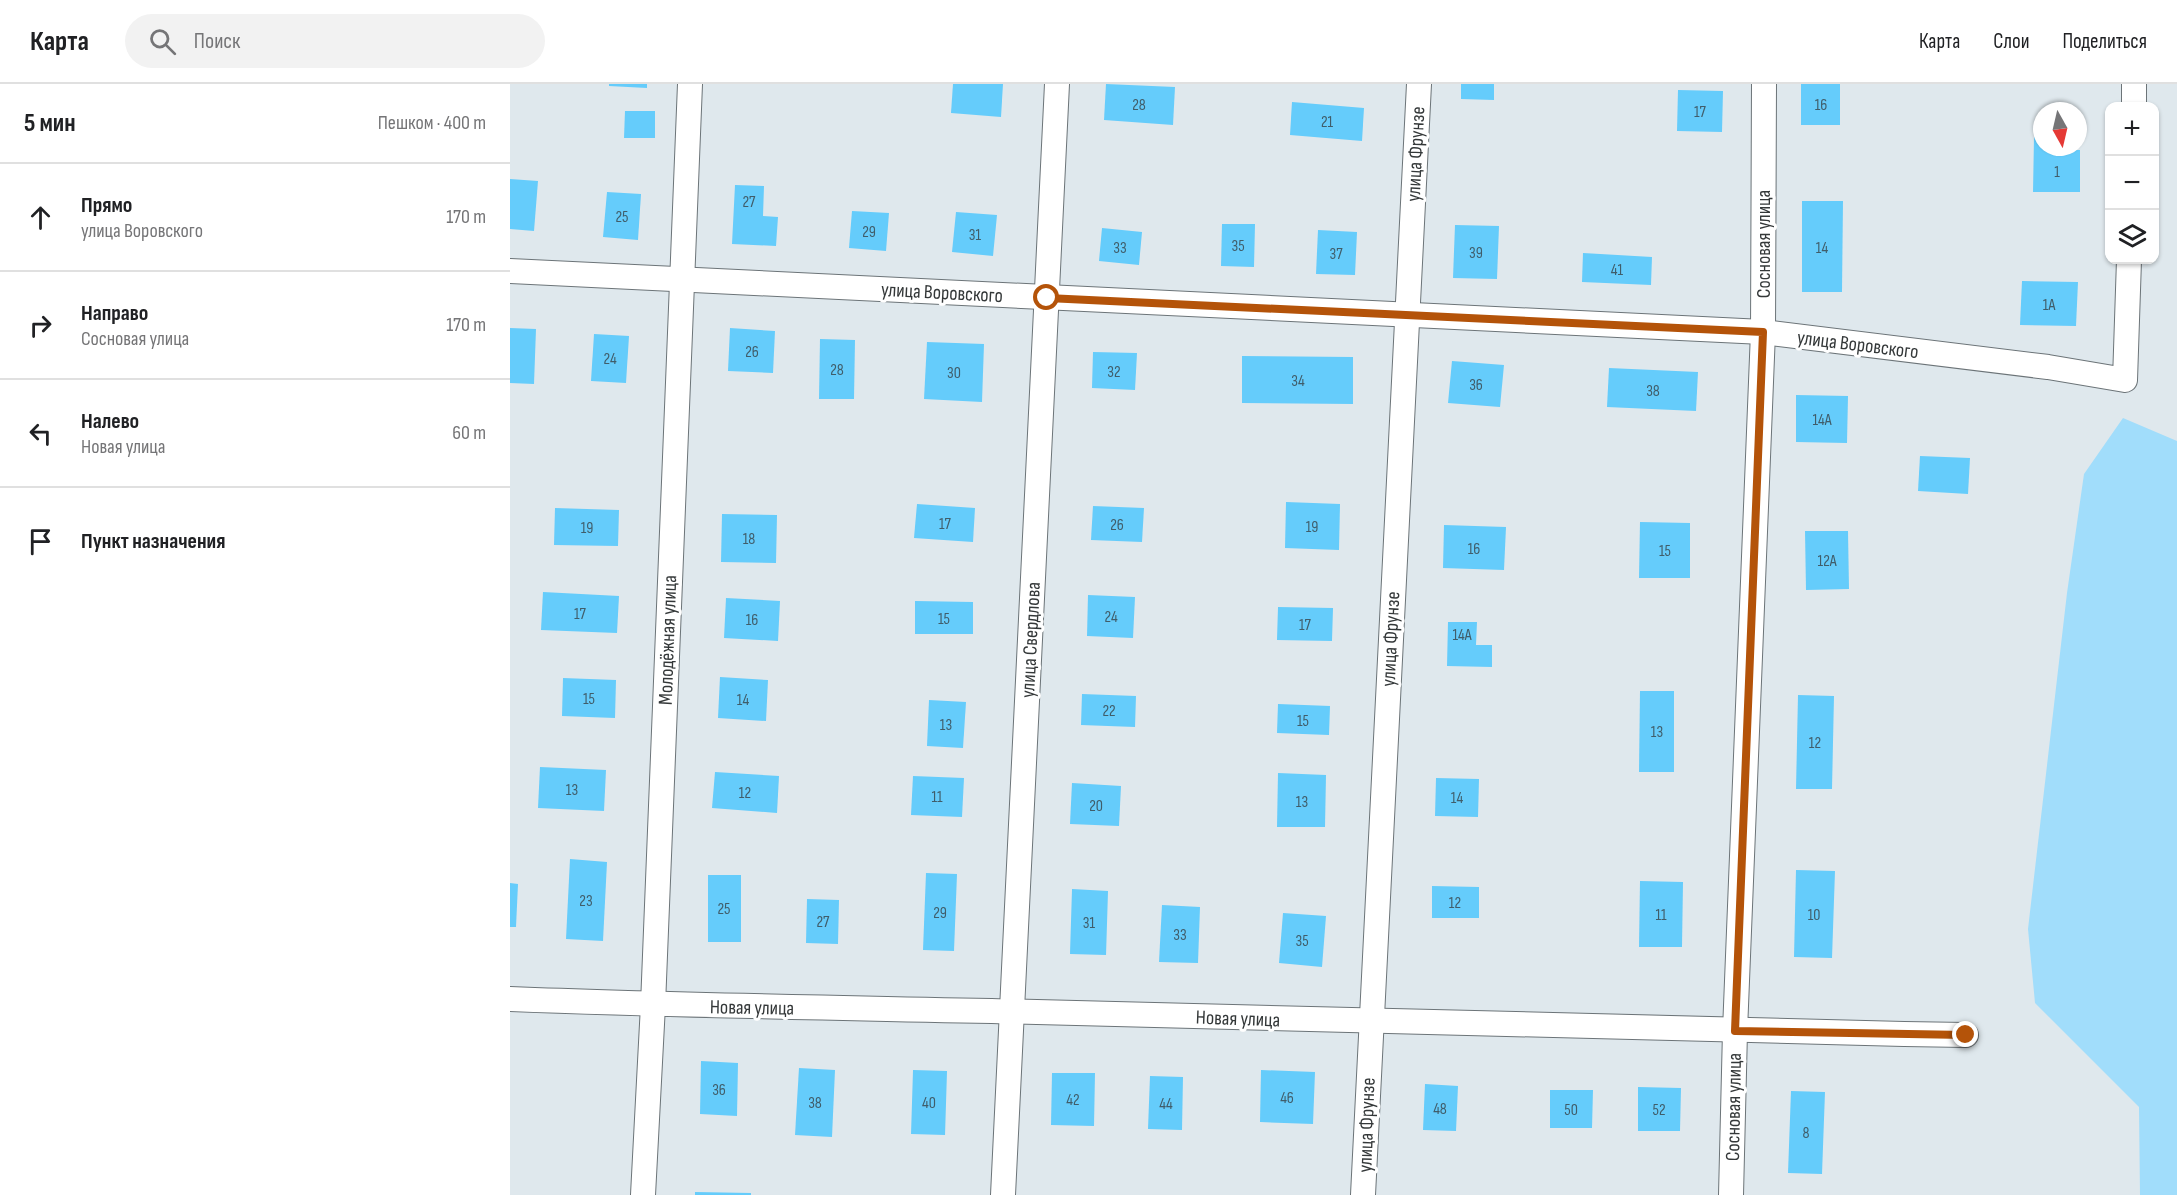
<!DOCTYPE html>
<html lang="ru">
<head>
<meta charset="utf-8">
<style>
	body { margin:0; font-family:"Sofia Sans Condensed",sans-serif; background:#f2f2f2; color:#202124 }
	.controls { position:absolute; right:18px; top:18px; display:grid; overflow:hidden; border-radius:12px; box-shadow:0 2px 4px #0004 }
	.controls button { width:54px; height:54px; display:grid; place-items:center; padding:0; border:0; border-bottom:2px solid #e0e0e0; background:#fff; color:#202124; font:30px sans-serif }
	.compass { position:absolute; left:1523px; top:18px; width:54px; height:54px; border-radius:50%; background:#fff; box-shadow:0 2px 4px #0004; rotate:172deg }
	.stop { position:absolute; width:18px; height:18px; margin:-14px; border:4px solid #b45309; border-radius:50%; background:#fff }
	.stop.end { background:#b45309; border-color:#fff; box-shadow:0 2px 6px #0008 }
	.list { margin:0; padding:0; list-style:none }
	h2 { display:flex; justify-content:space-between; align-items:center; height:78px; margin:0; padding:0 24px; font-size:26px }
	h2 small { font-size:20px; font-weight:400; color:#757577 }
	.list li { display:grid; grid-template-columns:39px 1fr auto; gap:18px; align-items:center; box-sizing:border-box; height:108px; padding:0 24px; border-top:2px solid #e0e0e0 }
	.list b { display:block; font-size:22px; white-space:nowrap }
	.list p { margin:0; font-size:20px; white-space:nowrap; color:#757577 }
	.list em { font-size:20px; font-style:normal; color:#757577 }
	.icon { flex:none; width:33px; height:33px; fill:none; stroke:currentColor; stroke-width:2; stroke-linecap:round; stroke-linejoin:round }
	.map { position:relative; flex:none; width:1667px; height:1111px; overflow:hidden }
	header { display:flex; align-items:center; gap:36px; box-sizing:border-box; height:84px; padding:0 30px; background:#fff; border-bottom:2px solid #e0e0e0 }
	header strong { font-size:28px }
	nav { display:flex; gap:33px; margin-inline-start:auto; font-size:21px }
	.search { width:420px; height:54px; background:#f2f2f2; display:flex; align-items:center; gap:15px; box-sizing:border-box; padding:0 21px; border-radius:33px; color:#757577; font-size:22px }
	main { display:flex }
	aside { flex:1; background:#fff }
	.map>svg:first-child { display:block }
</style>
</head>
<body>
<header>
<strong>Карта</strong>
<div class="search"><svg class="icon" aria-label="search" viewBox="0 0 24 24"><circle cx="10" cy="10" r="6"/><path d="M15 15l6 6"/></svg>Поиск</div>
<nav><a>Карта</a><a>Слои</a><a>Поделиться</a></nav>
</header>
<main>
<aside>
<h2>5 мин<small>Пешком · 400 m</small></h2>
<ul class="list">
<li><svg class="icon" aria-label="ahead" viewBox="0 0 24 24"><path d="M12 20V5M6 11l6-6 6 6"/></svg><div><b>Прямо</b><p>улица Воровского</p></div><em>170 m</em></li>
<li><svg class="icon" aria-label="right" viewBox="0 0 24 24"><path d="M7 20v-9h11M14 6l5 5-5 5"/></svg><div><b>Направо</b><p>Сосновая улица</p></div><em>170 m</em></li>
<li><svg class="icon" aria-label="left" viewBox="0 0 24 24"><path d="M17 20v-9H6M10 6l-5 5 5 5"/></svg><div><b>Налево</b><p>Новая улица</p></div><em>60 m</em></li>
<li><svg class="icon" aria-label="arrive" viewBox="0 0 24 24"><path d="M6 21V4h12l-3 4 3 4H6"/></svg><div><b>Пункт назначения</b></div></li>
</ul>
</aside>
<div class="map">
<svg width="1667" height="1111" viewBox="0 0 1667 1111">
	<rect width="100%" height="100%" fill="#dfe8ed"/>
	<polygon fill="#a1ddfb" points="1613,334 1667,357 1667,1111 1630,1111 1629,1023 1525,919 1518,845 1557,509 1574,390"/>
	<g fill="#65ccfb">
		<polygon points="99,0 137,0 137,4 99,2"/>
		<polygon points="443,0 493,0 491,33 441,29"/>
		<polygon points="596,0 665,3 663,41 594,36"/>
		<polygon points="951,0 984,0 984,16 951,15"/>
		<rect x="1291" y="0" width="39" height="41"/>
		<polygon points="1168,6 1213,7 1212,48 1167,47"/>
		<polygon points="782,18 854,24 852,57 780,51"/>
		<polygon points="115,27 145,27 145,54 114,54"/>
		<polygon points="1524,53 1532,53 1532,63 1546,63 1546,66 1570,66 1570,108 1523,108"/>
		<polygon points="0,95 28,97 24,147 0,145"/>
		<polygon points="225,101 254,102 253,132 268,133 266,162 222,160"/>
		<polygon points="97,108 131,110 128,156 93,153"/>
		<polygon points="1292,117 1333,117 1332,208 1292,208"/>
		<polygon points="342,127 379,129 376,167 339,164"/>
		<polygon points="446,128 487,131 483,172 442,168"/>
		<polygon points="712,140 745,140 744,183 711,182"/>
		<polygon points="945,141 989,142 987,195 943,194"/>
		<polygon points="592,144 632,148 629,181 589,177"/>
		<polygon points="808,146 847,148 845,191 806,190"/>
		<polygon points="1073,169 1142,173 1141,201 1072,198"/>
		<polygon points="1512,197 1568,198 1566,242 1510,241"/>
		<polygon points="0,244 26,245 24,300 0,299"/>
		<polygon points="220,244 265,247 263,289 218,287"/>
		<polygon points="84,250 119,252 116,299 81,297"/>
		<polygon points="310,255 345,256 344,315 309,315"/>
		<polygon points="417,258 474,260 472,318 414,315"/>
		<polygon points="583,268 627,269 625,306 582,304"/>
		<polygon points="732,272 843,273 843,320 732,319"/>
		<polygon points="942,277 994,281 990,323 938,319"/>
		<polygon points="1099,284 1188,288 1186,327 1097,323"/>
		<polygon points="1286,311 1338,312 1337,359 1286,358"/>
		<polygon points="1410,372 1460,374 1458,410 1408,407"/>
		<polygon points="776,418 830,420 829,466 775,464"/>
		<polygon points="407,420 465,424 463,458 404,454"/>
		<polygon points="583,422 634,424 632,458 581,456"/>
		<polygon points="45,424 109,426 108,462 44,461"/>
		<polygon points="212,430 267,431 266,479 211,478"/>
		<polygon points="1130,438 1180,439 1180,494 1129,494"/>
		<polygon points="934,441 996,443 994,486 933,484"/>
		<polygon points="1295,447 1338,447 1339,505 1296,506"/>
		<polygon points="33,508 109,512 107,549 31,546"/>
		<polygon points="578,511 625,513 623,554 577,552"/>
		<polygon points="216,514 270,517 268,557 214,554"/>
		<polygon points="405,517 463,518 463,550 405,550"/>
		<polygon points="768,523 823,524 822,557 767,556"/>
		<polygon points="938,538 967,538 966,561 982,561 982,583 937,582"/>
		<polygon points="210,593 258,596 256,637 208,634"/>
		<polygon points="53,594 106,596 105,634 52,632"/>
		<polygon points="1130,607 1164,607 1164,688 1129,688"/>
		<polygon points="572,610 626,612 625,643 571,641"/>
		<polygon points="1288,611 1324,612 1322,705 1286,705"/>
		<polygon points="419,616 456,618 453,664 417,662"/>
		<polygon points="768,620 820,622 819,651 767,649"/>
		<polygon points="30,683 96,686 94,727 28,724"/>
		<polygon points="205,688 269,692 267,729 202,724"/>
		<polygon points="768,689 816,691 815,743 767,743"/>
		<polygon points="403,692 454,694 452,733 401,731"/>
		<polygon points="926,694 969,695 968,733 925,732"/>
		<polygon points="562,699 611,702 609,742 560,740"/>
		<polygon points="60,775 97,778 93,857 56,855"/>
		<polygon points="1286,786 1325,787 1322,874 1284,873"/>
		<polygon points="416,789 447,790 444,867 413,866"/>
		<rect x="198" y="791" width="33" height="67"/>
		<polygon points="1130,797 1173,798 1172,863 1129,863"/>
		<polygon points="0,799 8,800 6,843 0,843"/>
		<polygon points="922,802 969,803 969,834 922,834"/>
		<polygon points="562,805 598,807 596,871 560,870"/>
		<polygon points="297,815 329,816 328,860 296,859"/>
		<polygon points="652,821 690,823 688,879 649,878"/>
		<polygon points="773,829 816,832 812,883 769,879"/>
		<polygon points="191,977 228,979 227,1032 190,1030"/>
		<polygon points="289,984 325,986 322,1053 285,1051"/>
		<polygon points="403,986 437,987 435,1051 401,1050"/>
		<polygon points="751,986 805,988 803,1040 750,1038"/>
		<polygon points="542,989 585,989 584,1042 541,1041"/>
		<polygon points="640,992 673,993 672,1046 638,1045"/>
		<polygon points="915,1000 948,1002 946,1047 913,1046"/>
		<polygon points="1128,1003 1171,1004 1170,1047 1128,1047"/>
		<polygon points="1040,1006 1083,1006 1082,1044 1040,1044"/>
		<polygon points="1281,1007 1315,1008 1312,1090 1278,1089"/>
		<polygon points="185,1108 241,1109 241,1111 185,1111"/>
	</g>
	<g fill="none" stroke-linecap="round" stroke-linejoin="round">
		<defs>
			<g id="minor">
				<polyline points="1624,22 1624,0"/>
				<polyline points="0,187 1253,248 1538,283 1615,296 1619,176"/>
				<path d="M 0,915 C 176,922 351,924 527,928 C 836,937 1146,946 1456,951"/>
				<polyline points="133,1111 143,921 180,0"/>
				<polyline points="493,1111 547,0"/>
				<polyline points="853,1111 909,0"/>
				<polyline points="1221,1111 1225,947 1253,248 1254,0"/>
			</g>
		</defs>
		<use href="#minor" stroke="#6c7478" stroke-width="26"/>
		<use href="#minor" stroke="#fff" stroke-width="24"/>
	</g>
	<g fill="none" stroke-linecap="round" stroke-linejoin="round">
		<polyline stroke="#b45309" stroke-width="8" points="537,214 1253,248 1225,947 1456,951"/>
	</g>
	<g text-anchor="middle" stroke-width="6" stroke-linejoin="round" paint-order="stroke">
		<g font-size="16" fill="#405d6a">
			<text x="629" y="26">28</text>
			<text x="1311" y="26">16</text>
			<text x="1190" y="33">17</text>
			<text x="817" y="43">21</text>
			<text x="1547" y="93">1</text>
			<text x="239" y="123">27</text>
			<text x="112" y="138">25</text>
			<text x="359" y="153">29</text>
			<text x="465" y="156">31</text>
			<text x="728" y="167">35</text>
			<text x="610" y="169">33</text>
			<text x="1312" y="169">14</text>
			<text x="966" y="174">39</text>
			<text x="826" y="175">37</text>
			<text x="1107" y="191">41</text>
			<text x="1539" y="226">1А</text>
			<text x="242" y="273">26</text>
			<text x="100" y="280">24</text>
			<text x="327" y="291">28</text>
			<text x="604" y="293">32</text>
			<text x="444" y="294">30</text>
			<text x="788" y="302">34</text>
			<text x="966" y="306">36</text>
			<text x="1143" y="312">38</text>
			<text x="1312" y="341">14А</text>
			<text x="435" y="445">17</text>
			<text x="607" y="446">26</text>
			<text x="802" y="448">19</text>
			<text x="77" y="449">19</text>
			<text x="239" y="460">18</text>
			<text x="964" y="470">16</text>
			<text x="1155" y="472">15</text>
			<text x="1317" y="482">12А</text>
			<text x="70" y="535">17</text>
			<text x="601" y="538">24</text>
			<text x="434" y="540">15</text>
			<text x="242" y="541">16</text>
			<text x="795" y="546">17</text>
			<text x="952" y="556">14А</text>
			<text x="79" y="620">15</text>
			<text x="233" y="621">14</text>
			<text x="599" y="632">22</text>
			<text x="793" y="642">15</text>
			<text x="436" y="646">13</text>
			<text x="1147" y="653">13</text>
			<text x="1305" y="664">12</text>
			<text x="62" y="711">13</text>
			<text x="235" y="714">12</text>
			<text x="427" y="718">11</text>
			<text x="947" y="719">14</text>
			<text x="792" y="723">13</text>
			<text x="586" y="727">20</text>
			<text x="76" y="822">23</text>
			<text x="945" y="824">12</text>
			<text x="214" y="830">25</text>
			<text x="430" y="834">29</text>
			<text x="1151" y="836">11</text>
			<text x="1304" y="836">10</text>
			<text x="313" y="843">27</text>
			<text x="579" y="844">31</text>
			<text x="670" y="856">33</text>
			<text x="792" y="862">35</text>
			<text x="209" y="1011">36</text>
			<text x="777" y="1019">46</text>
			<text x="563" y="1021">42</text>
			<text x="305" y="1024">38</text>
			<text x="419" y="1024">40</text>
			<text x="656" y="1025">44</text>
			<text x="930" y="1030">48</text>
			<text x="1061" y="1031">50</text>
			<text x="1149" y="1031">52</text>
			<text x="1296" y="1054">8</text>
		</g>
		<g font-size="20" fill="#343839" stroke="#fff">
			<text transform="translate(905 70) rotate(-87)" y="7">улица Фрунзе</text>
			<text transform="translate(1253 160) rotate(-90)" y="7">Сосновая улица</text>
			<text transform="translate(432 208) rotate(3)" y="7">улица Воровского</text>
			<text transform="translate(1348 260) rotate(7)" y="7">улица Воровского</text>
			<text transform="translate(880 555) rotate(-87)" y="7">улица Фрунзе</text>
			<text transform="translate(157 556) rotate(-88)" y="7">Молодёжная улица</text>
			<text transform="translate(520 556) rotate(-87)" y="7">улица Свердлова</text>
			<text transform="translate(242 923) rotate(1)" y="7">Новая улица</text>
			<text transform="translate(728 934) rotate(2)" y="7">Новая улица</text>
			<text transform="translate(1223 1023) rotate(-89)" y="7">Сосновая улица</text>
			<text transform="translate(856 1041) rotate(-88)" y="7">улица Фрунзе</text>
		</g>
	</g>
</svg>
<div class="controls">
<button>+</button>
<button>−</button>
<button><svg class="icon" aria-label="layers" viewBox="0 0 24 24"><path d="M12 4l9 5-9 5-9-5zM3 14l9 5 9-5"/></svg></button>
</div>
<svg class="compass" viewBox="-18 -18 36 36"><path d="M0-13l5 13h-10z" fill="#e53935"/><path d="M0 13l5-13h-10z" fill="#757577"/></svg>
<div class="stop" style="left:537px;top:214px"></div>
<div class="stop end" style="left:1456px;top:951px"></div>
</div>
</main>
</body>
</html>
